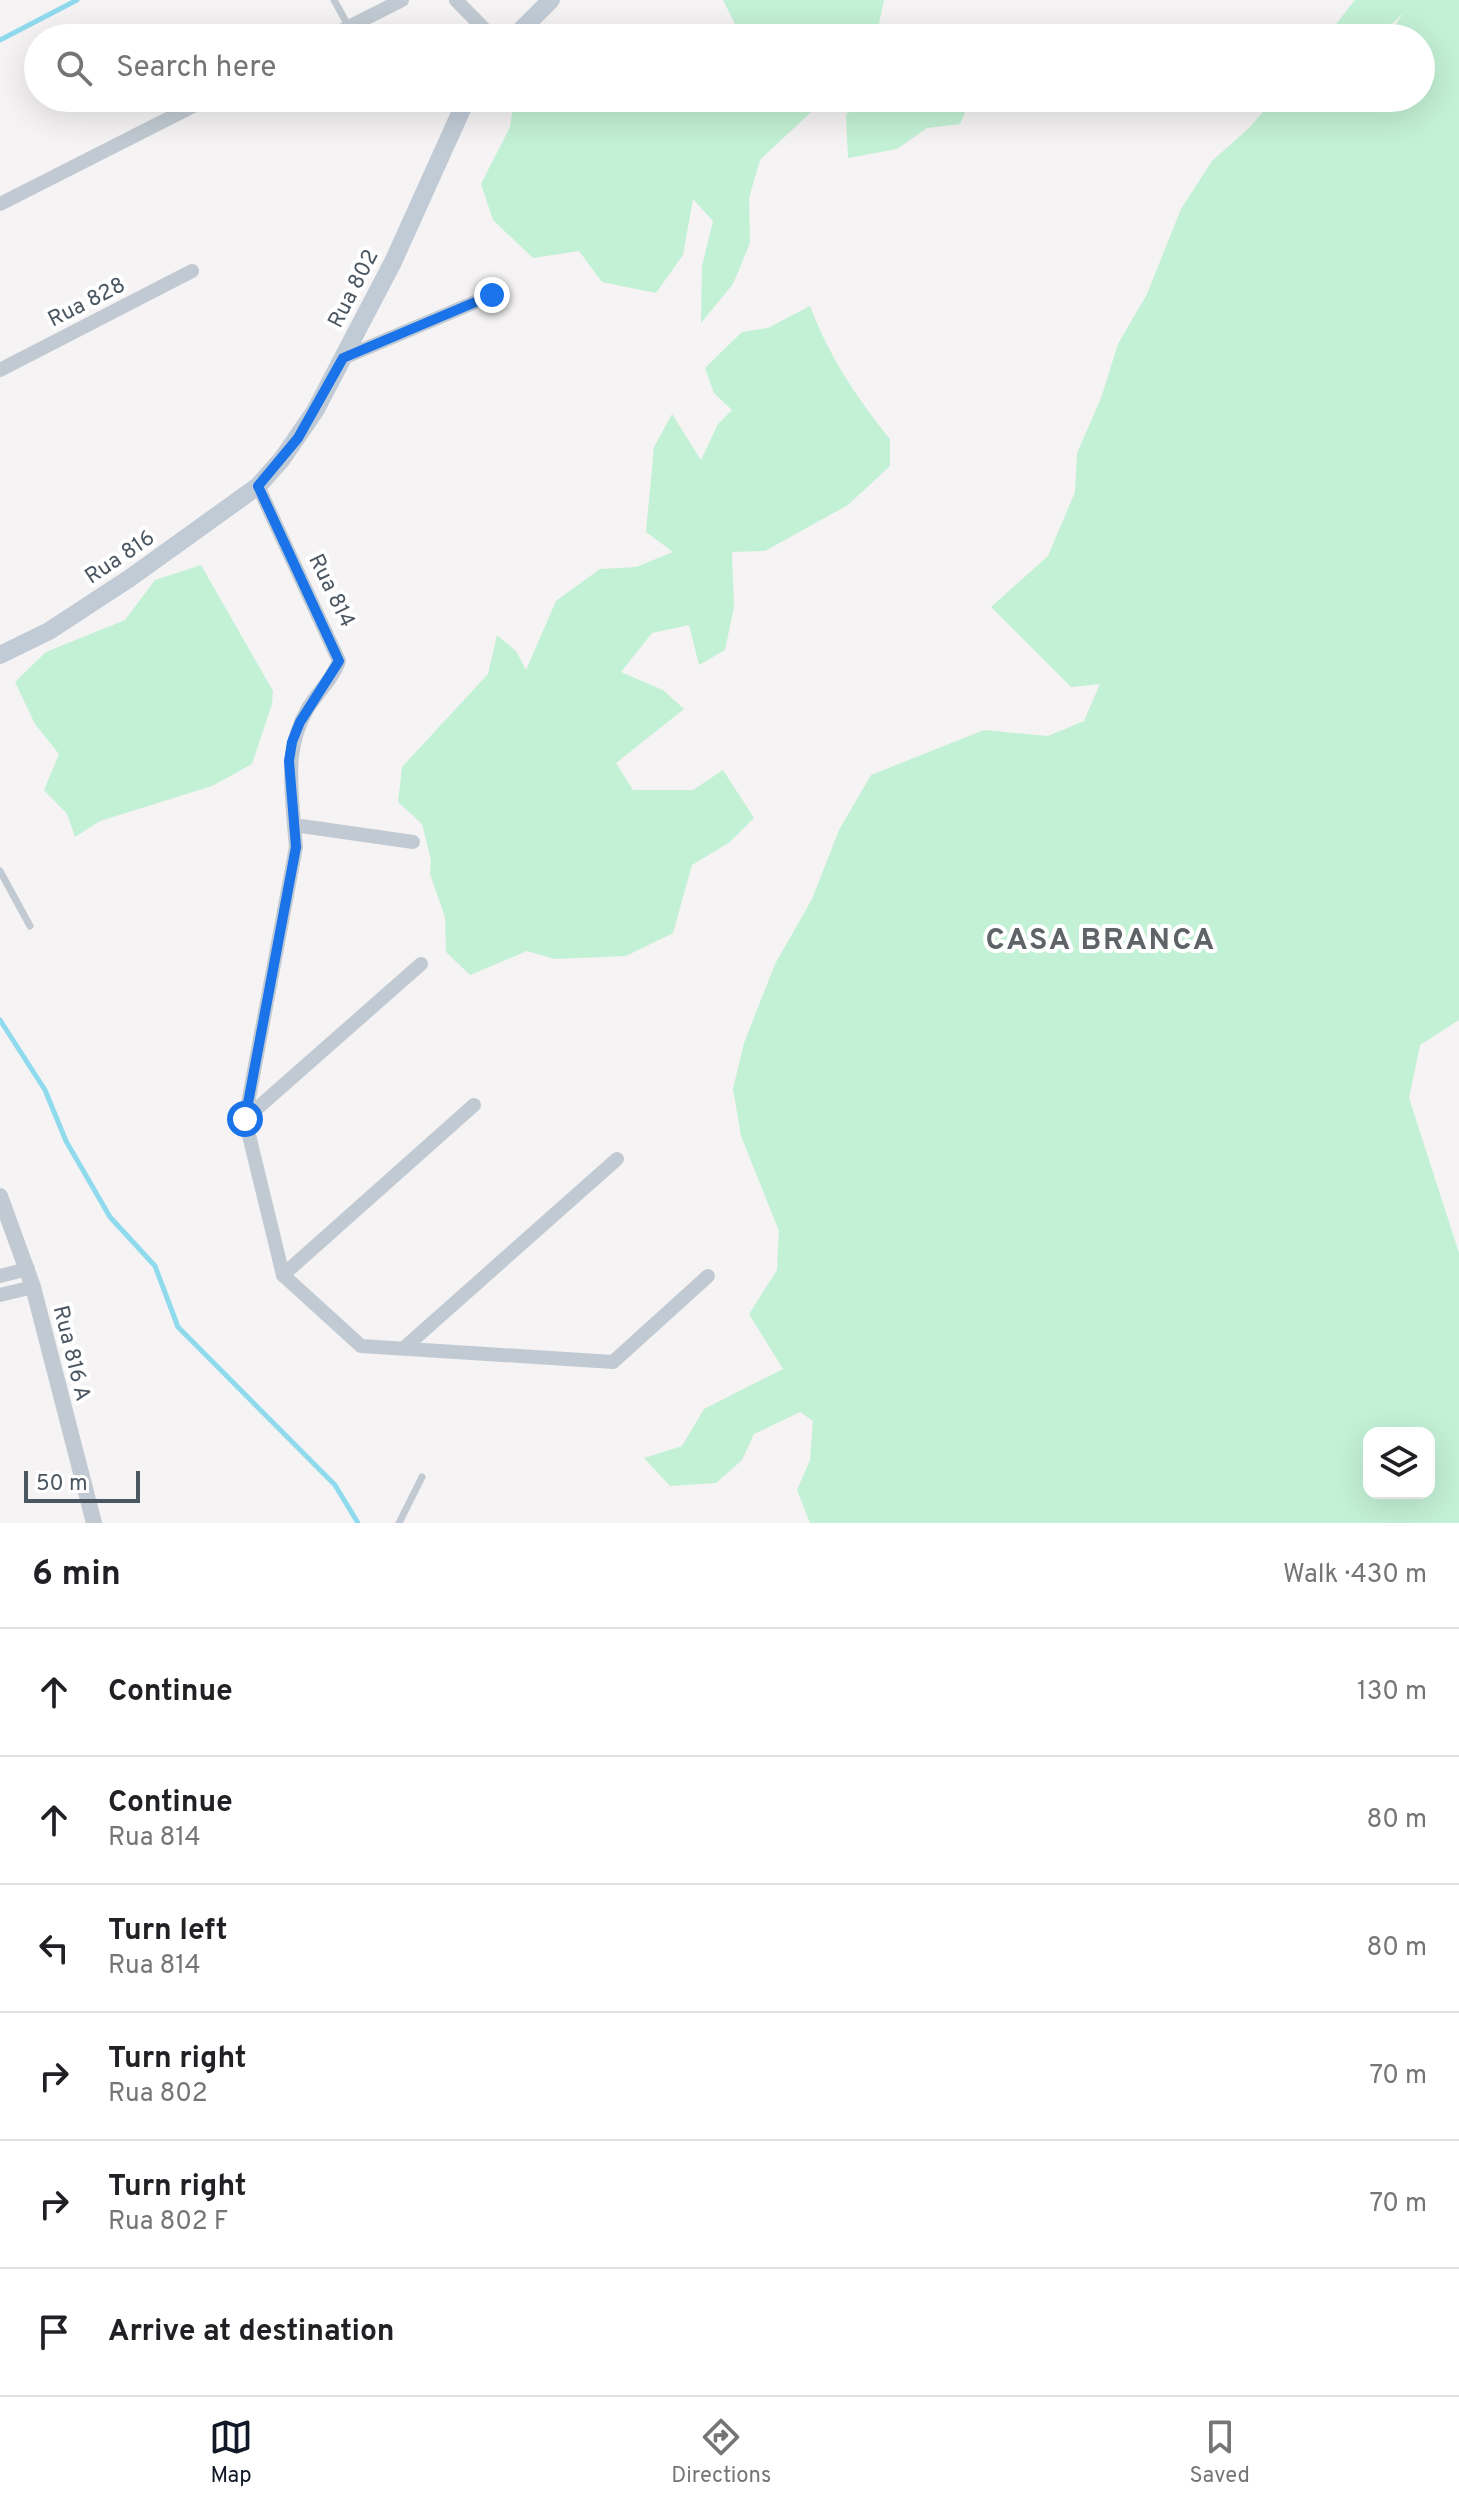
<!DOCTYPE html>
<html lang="en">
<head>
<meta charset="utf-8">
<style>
	body { margin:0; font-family:Overpass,sans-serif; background:#f6f6f6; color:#202124 }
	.controls { position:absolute; right:24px; bottom:24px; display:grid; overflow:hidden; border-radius:16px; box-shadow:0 8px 32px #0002 }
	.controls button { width:72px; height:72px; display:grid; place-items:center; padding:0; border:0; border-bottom:2px solid #e0e0e0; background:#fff; color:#202124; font:40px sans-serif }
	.scale { position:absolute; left:24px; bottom:20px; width:116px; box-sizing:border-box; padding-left:8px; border:4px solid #4a5661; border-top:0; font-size:22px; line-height:28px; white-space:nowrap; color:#4a5661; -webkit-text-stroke:6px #fff; paint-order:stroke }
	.stop { position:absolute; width:24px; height:24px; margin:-18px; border:6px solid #1a73e8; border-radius:50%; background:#fff }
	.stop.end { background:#1a73e8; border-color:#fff; box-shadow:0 2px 8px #0008 }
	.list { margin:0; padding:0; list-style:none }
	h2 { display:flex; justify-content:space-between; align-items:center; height:104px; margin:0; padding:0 32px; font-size:34px }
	h2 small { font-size:26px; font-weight:400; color:#757577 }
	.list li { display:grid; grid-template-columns:52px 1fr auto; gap:24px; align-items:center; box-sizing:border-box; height:128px; padding:0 32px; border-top:2px solid #e0e0e0 }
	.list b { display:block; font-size:30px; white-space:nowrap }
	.list p { margin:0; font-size:26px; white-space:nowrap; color:#757577 }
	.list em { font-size:26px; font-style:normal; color:#757577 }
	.icon { flex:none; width:44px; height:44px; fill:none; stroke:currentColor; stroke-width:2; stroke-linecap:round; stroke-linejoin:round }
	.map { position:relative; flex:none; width:1459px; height:1523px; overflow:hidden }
	.search { position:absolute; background:#fff; box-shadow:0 8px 32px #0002; left:24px; right:24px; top:24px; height:88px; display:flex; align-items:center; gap:20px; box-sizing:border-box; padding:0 28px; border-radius:44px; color:#757577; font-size:30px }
	.sheet { height:872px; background:#fff }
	nav { display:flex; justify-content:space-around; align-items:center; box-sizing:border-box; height:112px; border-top:2px solid #e0e0e0; background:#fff; font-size:22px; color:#757577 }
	nav a { display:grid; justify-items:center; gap:4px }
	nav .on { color:#111827 }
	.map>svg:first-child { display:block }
</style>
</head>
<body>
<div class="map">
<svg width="1459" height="1523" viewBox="0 0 1459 1523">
	<rect width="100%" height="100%" fill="#f5f3f3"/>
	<g fill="#c3f1d5" fill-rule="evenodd">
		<polygon points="723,0 884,0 876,38 742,38"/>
		<path d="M 1355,0 L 1459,0 L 1459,1020 L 1420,1045 L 1409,1098 L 1459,1253 L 1459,1523 L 810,1523 L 797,1490 L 810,1460 L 813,1421 L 800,1412 L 754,1434 L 742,1460 L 716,1483 L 670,1486 L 644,1458 L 682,1446 L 704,1409 L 783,1369 L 749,1314 L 777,1270 L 779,1231 L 741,1136 L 733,1089 L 744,1043 L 775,964 L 812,899 L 839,830 L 871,775 L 984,730 L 1048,736 L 1084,721 L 1100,684 L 1071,687 L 991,607 L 1048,556 L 1075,492 L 1077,453 L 1101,398 L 1118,344 L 1147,294 L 1181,209 L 1212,161 L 1249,128 L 1275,98 L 1421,98 L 1421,38 L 1387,38 L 1403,13 L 1378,38 L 1325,38 ZM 1369,1433 L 1429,1433 L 1429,1493 L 1369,1493 Z"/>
		<polygon points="514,98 547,98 553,106 591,103 595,98 826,98 760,160 749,198 750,243 733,284 701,323 702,266 713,221 693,199 683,255 656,293 602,282 579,251 533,258 493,220 481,184 510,127"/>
		<polygon points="872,98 971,98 960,124 927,128 897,149 848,158 846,114"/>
		<path d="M 810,306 C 829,356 856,397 890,439 L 890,466 L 848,505 L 765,551 L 732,552 L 734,607 L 725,650 L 699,665 L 689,625 L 652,633 L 621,672 L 663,690 L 684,709 L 616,763 L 633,790 L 693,790 L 723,770 L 754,818 L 730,842 L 692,865 L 673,933 L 626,956 L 554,959 L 527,951 L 470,975 L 446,952 L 445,917 L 430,874 L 431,860 L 422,824 L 398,802 L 402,767 L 488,674 L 497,635 L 516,651 L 526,670 L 556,601 L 600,569 L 636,567 L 673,552 L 646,532 L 654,447 L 672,414 L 701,460 L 718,424 L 732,410 L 714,393 L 705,368 L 742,332 L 768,328 Z"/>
		<polygon points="201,565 273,691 272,704 252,764 212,786 100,821 75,837 67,814 44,790 59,754 35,724 15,682 46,652 125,620 155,580"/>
	</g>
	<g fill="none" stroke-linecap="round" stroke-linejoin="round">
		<g stroke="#90daee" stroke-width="5">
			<polyline points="0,40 77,0"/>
			<polyline points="0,1020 45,1090 66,1141 110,1217 155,1266 178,1327 335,1485 358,1523"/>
		</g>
		<g stroke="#c1cad2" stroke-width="7">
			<polyline points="334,0 349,27"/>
			<polyline points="0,871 30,926"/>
			<polyline points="399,1523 422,1477"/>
		</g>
		<g stroke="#c1cad2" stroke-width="14">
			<polyline points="456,0 493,38"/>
			<polyline points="327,38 402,0"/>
			<polyline points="0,204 209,98"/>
			<polyline points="343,358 492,295"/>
			<polyline points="0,370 192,271"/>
			<path d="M 258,486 L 339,661 C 333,679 318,692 308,708 C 285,747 291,782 294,825 L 413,842"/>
			<polyline points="294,825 296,847 245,1119 283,1275 361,1346 613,1362 708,1276"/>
			<polyline points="245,1119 421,964"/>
			<polyline points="283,1275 474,1105"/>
			<polyline points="0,1276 28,1269"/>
			<polyline points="0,1295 33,1287"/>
			<polyline points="404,1348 617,1159"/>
		</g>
		<polyline stroke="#c1cad2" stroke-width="16" points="0,1196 33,1287 94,1523"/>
		<g stroke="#c1cbd6" stroke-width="18">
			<polyline points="513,38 551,0"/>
			<polyline points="0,655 49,631 130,578 258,486 282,459 315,411 393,262 467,98"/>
		</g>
	</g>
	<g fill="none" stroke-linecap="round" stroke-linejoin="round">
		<polyline stroke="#1a73e8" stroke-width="10" points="245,1119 296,847 289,761 292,742 300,722 339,661 258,486 298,438 343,358 492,295"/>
	</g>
	<g text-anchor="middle" stroke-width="8" stroke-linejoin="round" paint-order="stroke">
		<g font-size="22" fill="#4a5661" stroke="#fff">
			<text transform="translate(352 288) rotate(-63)" y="8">Rua 802</text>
			<text transform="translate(86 301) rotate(-27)" y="8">Rua 828</text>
			<text transform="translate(119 556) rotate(-34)" y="8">Rua 816</text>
			<text transform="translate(333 590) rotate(64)" y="8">Rua 814</text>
			<text transform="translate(73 1353) rotate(76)" y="8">Rua 816 A</text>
		</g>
		<g font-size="30" font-weight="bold" letter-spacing="2" fill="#5f6368" stroke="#fff">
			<text x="1101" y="949">CASA BRANCA</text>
		</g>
	</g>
</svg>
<div class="controls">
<button><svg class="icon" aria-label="layers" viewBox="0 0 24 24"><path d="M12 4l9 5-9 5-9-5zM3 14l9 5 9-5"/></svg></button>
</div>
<div class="scale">50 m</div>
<div class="stop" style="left:245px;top:1119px"></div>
<div class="stop end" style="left:492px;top:295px"></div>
<div class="search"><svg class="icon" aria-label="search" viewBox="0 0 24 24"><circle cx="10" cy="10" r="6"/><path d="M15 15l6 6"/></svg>Search here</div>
</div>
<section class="sheet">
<h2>6 min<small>Walk · 430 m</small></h2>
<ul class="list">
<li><svg class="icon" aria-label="ahead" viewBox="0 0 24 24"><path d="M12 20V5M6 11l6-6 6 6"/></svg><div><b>Continue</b></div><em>130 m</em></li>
<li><svg class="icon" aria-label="ahead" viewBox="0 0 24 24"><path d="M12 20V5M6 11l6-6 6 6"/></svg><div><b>Continue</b><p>Rua 814</p></div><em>80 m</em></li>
<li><svg class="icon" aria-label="left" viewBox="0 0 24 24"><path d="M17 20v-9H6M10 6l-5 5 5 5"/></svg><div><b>Turn left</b><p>Rua 814</p></div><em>80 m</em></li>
<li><svg class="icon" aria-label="right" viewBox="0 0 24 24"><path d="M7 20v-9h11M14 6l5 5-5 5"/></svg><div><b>Turn right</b><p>Rua 802</p></div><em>70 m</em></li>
<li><svg class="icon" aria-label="right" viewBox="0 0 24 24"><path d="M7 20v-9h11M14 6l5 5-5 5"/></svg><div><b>Turn right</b><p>Rua 802 F</p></div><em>70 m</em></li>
<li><svg class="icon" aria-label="arrive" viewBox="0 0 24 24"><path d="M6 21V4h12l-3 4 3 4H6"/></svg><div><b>Arrive at destination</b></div></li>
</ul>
</section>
<nav>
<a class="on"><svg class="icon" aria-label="map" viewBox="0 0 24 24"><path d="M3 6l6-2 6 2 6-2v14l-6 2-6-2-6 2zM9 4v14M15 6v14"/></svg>Map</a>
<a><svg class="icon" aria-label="directions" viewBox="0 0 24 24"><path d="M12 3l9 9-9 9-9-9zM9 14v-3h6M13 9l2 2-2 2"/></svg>Directions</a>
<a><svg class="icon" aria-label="saved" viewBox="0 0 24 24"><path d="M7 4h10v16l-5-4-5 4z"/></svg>Saved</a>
</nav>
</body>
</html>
